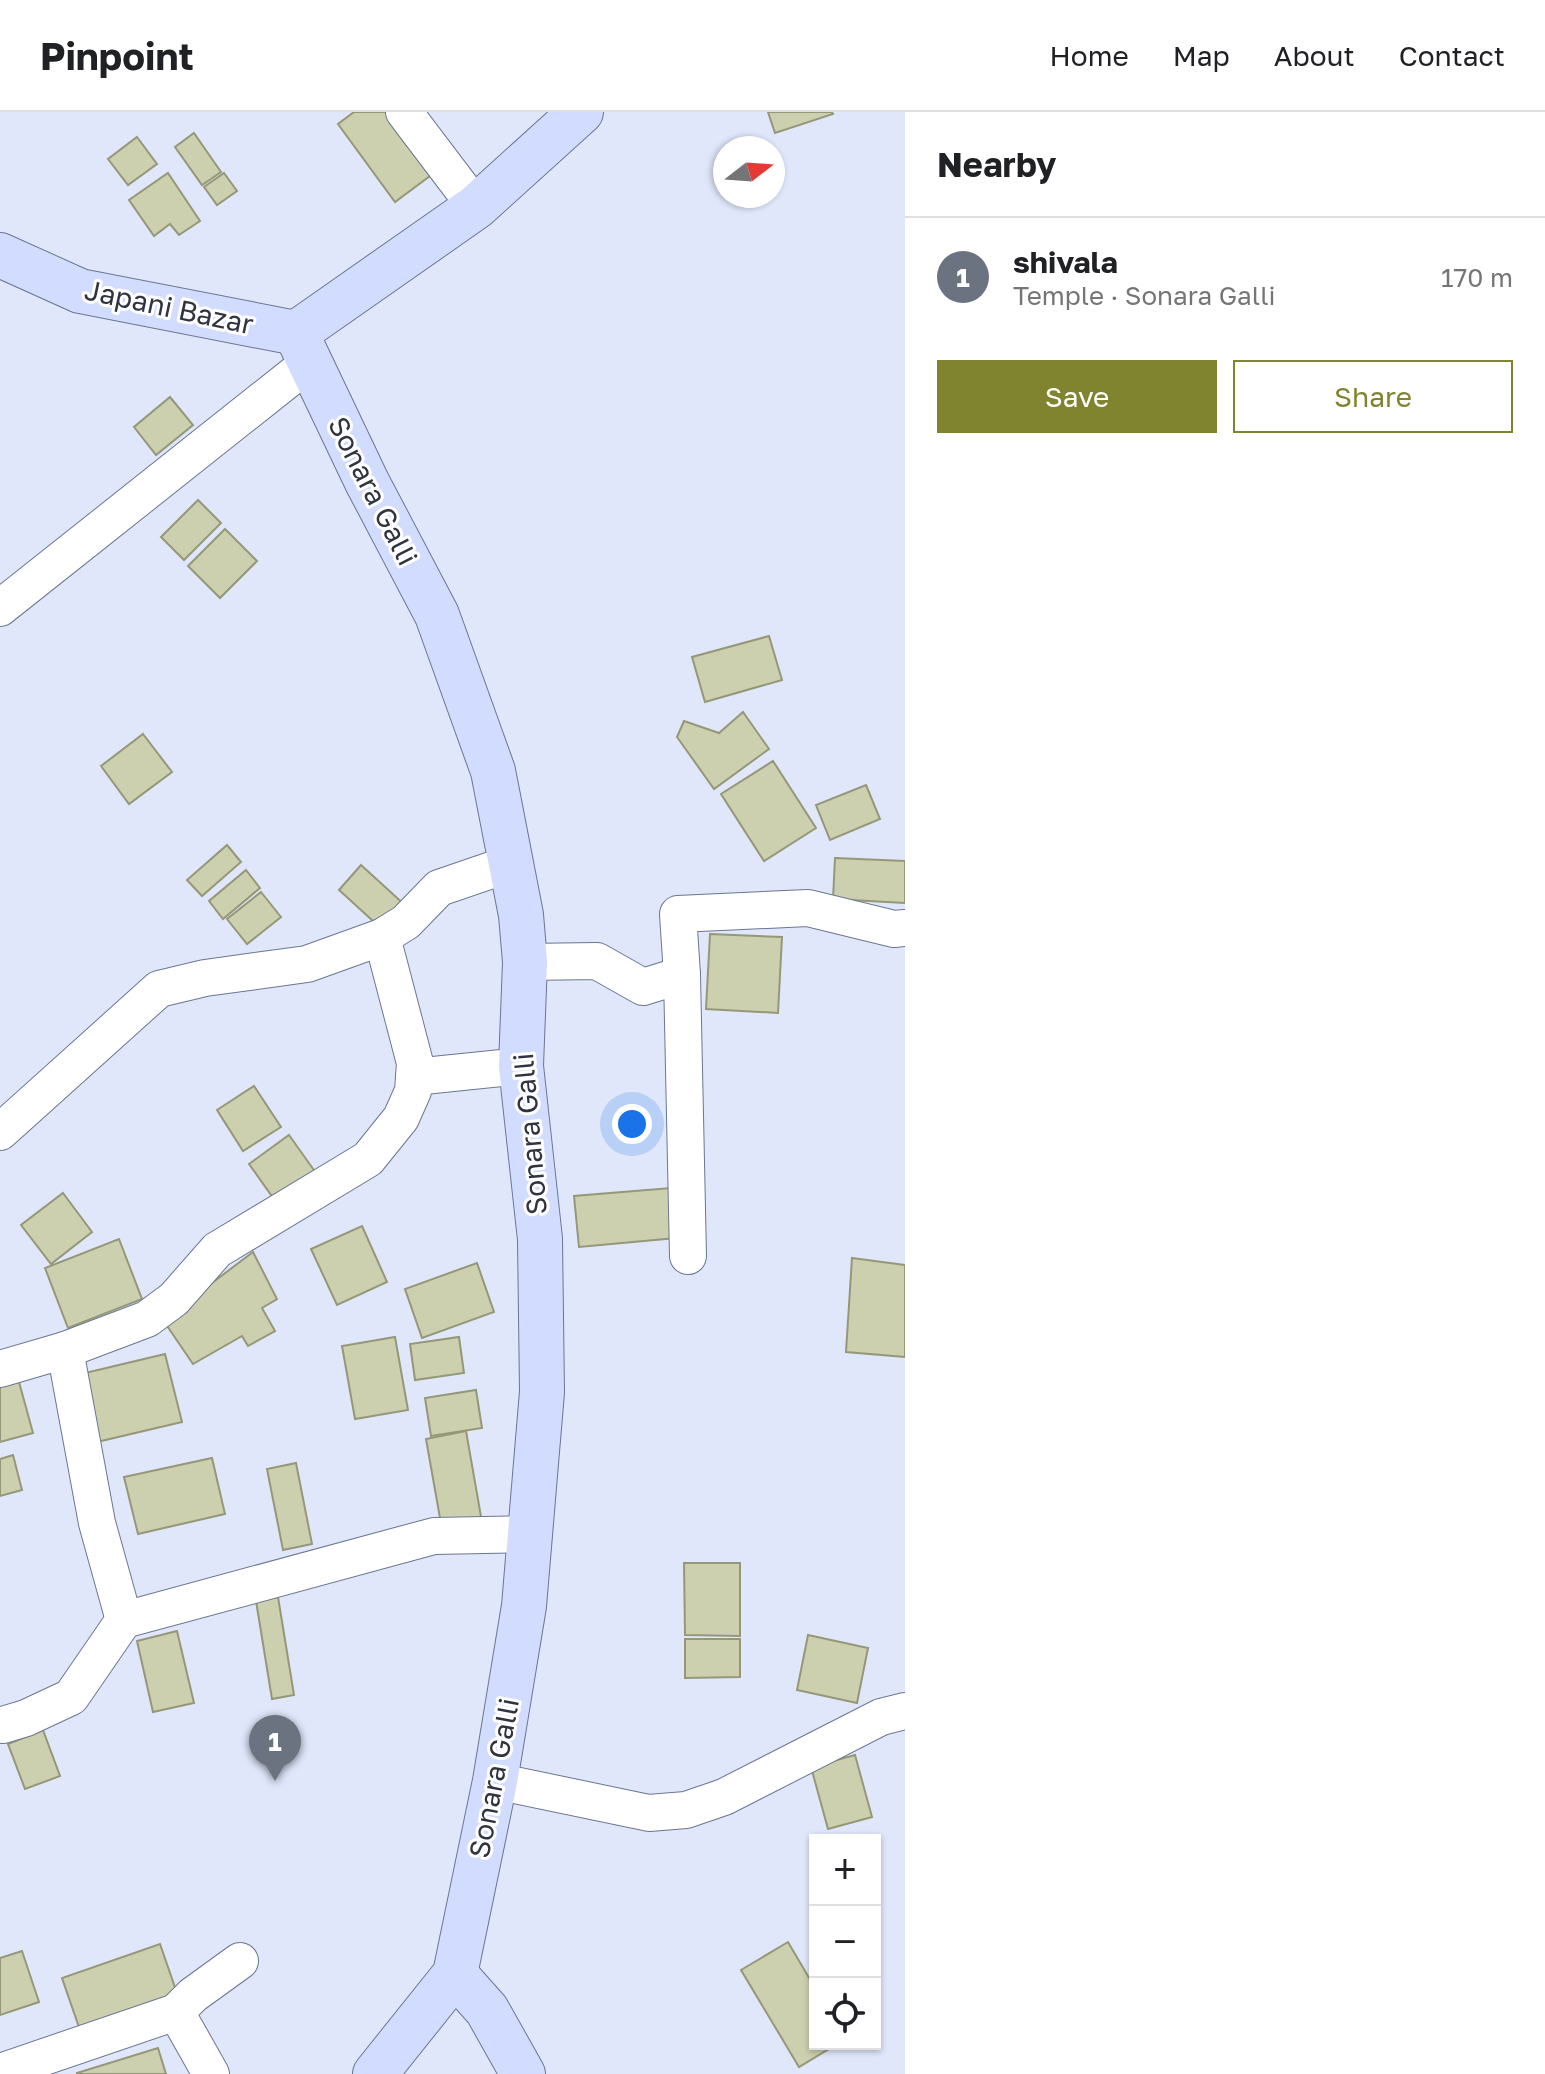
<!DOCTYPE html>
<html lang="en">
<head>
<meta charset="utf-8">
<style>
	body { margin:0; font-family:"Golos Text",sans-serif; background:#f2f2f2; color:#202124 }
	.controls { position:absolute; right:24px; bottom:24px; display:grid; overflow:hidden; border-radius:0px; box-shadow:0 2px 6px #0004 }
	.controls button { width:72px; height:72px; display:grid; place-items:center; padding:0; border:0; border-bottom:2px solid #e0e0e0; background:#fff; color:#202124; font:40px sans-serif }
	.compass { position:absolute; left:713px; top:24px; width:72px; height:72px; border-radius:50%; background:#fff; box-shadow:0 2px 6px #0004; rotate:73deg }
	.you { position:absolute; left:632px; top:1012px; width:28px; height:28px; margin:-20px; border:6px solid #fff; border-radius:50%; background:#1a73e8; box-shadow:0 0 0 12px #1a73e833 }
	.badge { display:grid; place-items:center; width:52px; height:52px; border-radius:50%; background:#80842e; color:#fff; font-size:26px; font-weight:700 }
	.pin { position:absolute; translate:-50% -66px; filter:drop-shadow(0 2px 4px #0008) }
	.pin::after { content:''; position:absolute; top:42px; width:28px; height:24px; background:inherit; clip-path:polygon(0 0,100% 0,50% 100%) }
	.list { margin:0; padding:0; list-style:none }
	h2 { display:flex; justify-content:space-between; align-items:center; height:104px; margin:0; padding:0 32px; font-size:34px }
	h2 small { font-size:26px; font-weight:400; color:#757577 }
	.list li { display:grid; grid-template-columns:52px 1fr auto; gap:24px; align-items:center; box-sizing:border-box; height:120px; padding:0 32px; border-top:2px solid #e0e0e0 }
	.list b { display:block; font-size:30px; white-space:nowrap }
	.list p { margin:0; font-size:26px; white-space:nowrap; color:#757577 }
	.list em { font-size:26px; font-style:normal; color:#757577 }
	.actions { display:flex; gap:16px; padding:24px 32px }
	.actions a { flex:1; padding:18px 0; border:2px solid #80842e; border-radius:0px; text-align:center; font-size:28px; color:#80842e }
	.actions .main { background:#80842e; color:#fff }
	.icon { flex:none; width:44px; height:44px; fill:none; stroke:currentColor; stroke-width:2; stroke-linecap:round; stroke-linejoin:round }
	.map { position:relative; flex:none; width:905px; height:1962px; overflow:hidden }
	header { display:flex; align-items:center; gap:48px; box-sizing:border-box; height:112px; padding:0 40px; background:#fff; border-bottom:2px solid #e0e0e0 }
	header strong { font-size:38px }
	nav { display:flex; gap:44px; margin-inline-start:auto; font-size:28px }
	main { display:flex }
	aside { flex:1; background:#fff }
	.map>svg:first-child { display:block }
</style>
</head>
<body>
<header>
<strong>Pinpoint</strong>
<nav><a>Home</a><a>Map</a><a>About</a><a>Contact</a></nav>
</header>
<main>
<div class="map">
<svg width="905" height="1962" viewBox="0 0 905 1962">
	<rect width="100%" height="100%" fill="#e0e7fb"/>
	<g fill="#cdd0ae" stroke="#959878" stroke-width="2">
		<polygon points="354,0 396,0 438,58 395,90 338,12"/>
		<polygon points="768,0 832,0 833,2 775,21"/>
		<polygon points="194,21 221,60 202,73 175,35"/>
		<polygon points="137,25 157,52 128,73 108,47"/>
		<polygon points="168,61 200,109 179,123 170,112 154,124 129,88"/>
		<polygon points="224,61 237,79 217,93 204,75"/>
		<polygon points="170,285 193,313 156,343 134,315"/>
		<polygon points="198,388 221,411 184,448 161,425"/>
		<polygon points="225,417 257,449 220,486 188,454"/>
		<polygon points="769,524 782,568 705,590 692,545"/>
		<polygon points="743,600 769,637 714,677 677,625 684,609 719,621"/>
		<polygon points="143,622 172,660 129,692 101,654"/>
		<polygon points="773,649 816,716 764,749 721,682"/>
		<polygon points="866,673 880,707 830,728 816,693"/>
		<polygon points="227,733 241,750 202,784 187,768"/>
		<polygon points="835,746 905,749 905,791 833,787"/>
		<polygon points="361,753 406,794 384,819 339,778"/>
		<polygon points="246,758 260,776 223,807 209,789"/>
		<polygon points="261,780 281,805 247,832 227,807"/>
		<polygon points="710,822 782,825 778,901 706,897"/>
		<polygon points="254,974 281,1015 243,1039 217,998"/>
		<polygon points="289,1023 321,1068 281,1097 249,1052"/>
		<polygon points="683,1075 687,1125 579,1135 574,1084"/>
		<polygon points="63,1081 92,1120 51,1152 21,1113"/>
		<polygon points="362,1114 387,1170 337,1193 311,1137"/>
		<polygon points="119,1127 142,1187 68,1216 45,1156"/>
		<polygon points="253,1140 277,1187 262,1196 275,1219 248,1234 242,1224 193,1252 163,1208"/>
		<polygon points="852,1146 905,1153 905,1245 846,1240"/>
		<polygon points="477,1151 494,1200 422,1226 405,1177"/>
		<polygon points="395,1225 408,1298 355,1307 342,1234"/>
		<polygon points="459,1225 464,1261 415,1268 410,1232"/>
		<polygon points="165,1242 182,1310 97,1330 81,1262"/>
		<polygon points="16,1259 33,1321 0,1330 0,1263"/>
		<polygon points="476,1278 482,1316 431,1324 425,1286"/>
		<polygon points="466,1319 483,1416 443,1423 426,1327"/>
		<polygon points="13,1343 22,1378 0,1384 0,1347"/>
		<polygon points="212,1346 225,1402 138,1422 124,1365"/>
		<polygon points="296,1351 312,1432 283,1438 267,1357"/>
		<polygon points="684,1451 740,1451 740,1524 685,1523"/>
		<polygon points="278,1485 294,1583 272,1587 256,1489"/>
		<polygon points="177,1519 194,1591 153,1600 137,1529"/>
		<polygon points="808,1523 868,1536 857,1591 797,1578"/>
		<polygon points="685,1527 740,1527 740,1565 685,1566"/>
		<polygon points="43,1618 60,1664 25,1677 8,1632"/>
		<polygon points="855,1643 872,1705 828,1717 811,1655"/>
		<polygon points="788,1830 815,1876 815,1932 837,1932 799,1955 741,1858"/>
		<polygon points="160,1832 179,1887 81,1921 62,1866"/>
		<polygon points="22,1839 39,1890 0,1903 0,1846"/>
		<polygon points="158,1936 166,1962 77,1962 77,1961"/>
	</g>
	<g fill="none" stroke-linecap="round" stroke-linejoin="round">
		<defs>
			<g id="street">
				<polyline points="404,0 476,95"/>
				<polyline points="0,496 310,250"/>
				<polyline points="525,850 597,849 643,875 682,863 678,802 808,796 894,817 905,816"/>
				<polyline points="682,863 688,1144"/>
				<polyline points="414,965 521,954"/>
				<polyline points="0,1020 159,877 205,866 307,852 382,825 406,810 439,776 512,751"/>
				<polyline points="65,1238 97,1411 124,1508"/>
				<polyline points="0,1257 65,1238 147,1207 174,1187 217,1138 368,1047 401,1006 413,979 415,951 382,825"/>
				<polyline points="3,1613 26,1606 71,1585 124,1508 434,1424 530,1422"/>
				<polyline points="495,1669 649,1701 686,1698 724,1685 881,1605 905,1599"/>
				<polyline points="176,1900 211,1962"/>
				<polyline points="0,1960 176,1900 193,1883 240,1849"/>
			</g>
			<g id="secondary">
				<polyline points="0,143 80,179 296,221"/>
				<polyline points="296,221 367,370 437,503 493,659 521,803 525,850 521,954 540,1127 542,1280 524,1494 495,1669 455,1862 375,1962"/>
				<polyline points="296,221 476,95 581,0"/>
				<polyline points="455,1862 487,1898 523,1962"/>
			</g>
		</defs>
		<use href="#street" stroke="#6b7692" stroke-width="38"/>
		<use href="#secondary" stroke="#6b7692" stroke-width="46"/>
		<use href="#street" stroke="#fff" stroke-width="36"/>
		<use href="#secondary" stroke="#d2dcfe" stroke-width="44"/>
	</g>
	<g text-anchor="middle" stroke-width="6" stroke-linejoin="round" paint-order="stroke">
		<g font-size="28" fill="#303441" stroke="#fff">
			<text transform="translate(169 195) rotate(12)" y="10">Japani Bazar</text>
			<text transform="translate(373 379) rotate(63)" y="10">Sonara Galli</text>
			<text transform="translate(530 1022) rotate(-95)" y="10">Sonara Galli</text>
			<text transform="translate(494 1666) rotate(-79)" y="10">Sonara Galli</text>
		</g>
	</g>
</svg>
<div class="controls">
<button>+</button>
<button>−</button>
<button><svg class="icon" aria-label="locate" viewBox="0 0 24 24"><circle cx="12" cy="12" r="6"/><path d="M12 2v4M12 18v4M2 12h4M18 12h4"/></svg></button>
</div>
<svg class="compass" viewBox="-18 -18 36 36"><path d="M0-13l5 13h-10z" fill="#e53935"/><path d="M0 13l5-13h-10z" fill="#757577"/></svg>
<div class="you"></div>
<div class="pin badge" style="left:275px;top:1669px;background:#6b7280">1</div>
</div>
<aside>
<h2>Nearby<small></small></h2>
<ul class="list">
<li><span class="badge" style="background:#6b7280">1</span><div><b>shivala</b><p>Temple · Sonara Galli</p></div><em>170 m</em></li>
</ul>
<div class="actions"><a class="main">Save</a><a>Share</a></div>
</aside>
</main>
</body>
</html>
